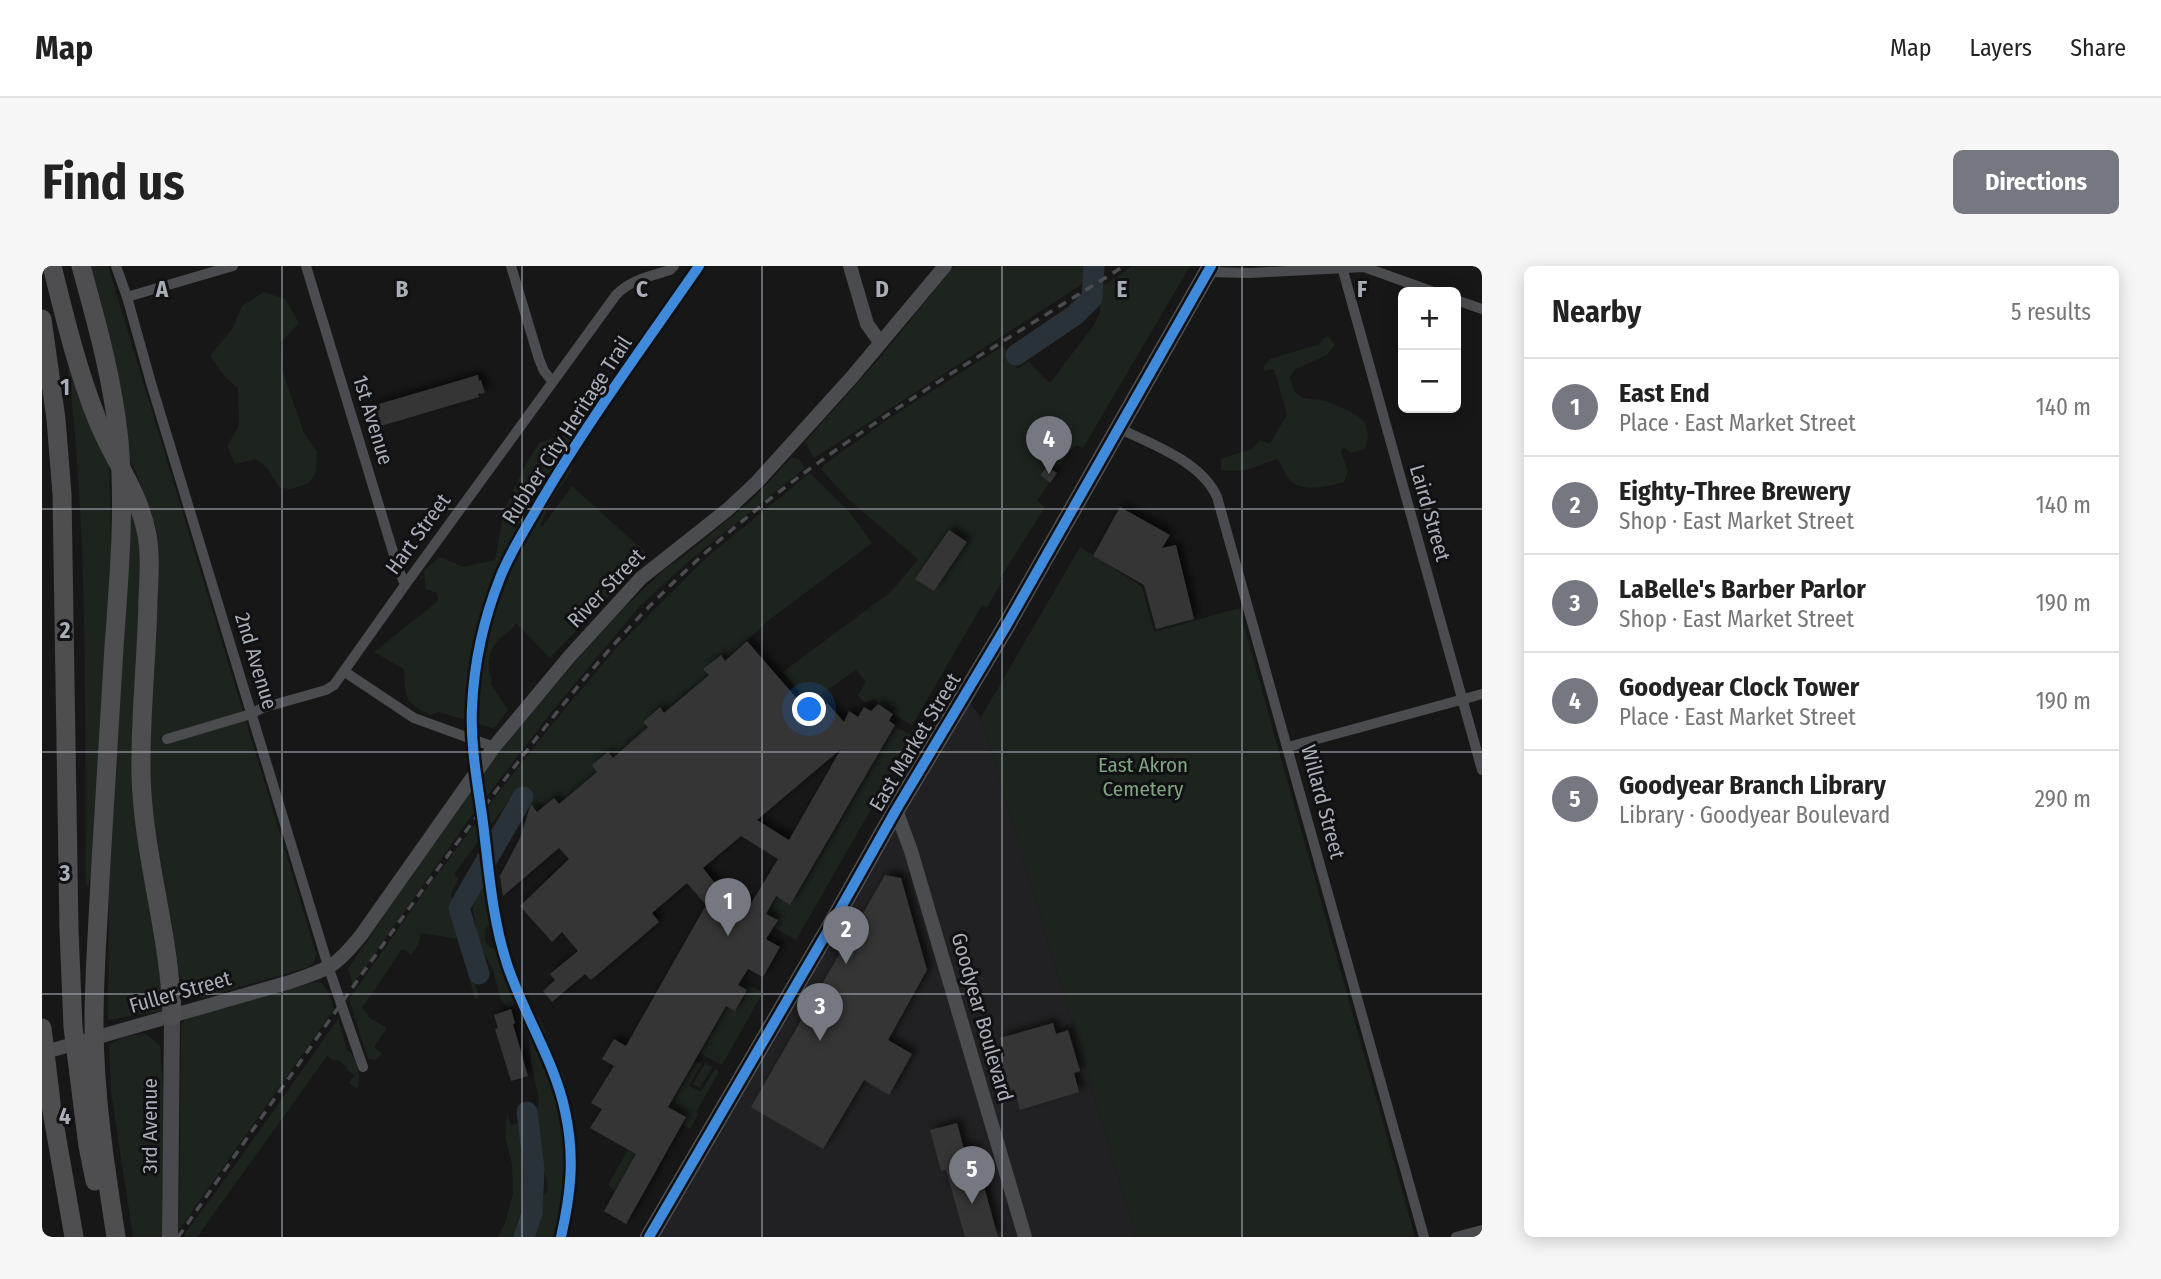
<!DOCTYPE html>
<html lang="en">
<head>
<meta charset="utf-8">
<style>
	body { margin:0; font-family:"Fira Sans Condensed",sans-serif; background:#f6f6f6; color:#222 }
	.controls { position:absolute; right:21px; top:21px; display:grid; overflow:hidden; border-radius:10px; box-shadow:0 4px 18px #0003 }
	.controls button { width:63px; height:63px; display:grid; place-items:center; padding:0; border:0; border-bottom:2px solid #e0e0e0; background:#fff; color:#222; font:35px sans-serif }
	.you { position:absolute; left:768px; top:444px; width:24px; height:24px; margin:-18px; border:5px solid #fff; border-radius:50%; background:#1a73e8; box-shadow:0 0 0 10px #1a73e833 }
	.badge { display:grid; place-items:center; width:46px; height:46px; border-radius:50%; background:#757880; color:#fff; font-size:23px; font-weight:700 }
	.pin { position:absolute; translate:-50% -58px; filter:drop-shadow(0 2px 4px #0008) }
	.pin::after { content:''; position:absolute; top:37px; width:24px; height:21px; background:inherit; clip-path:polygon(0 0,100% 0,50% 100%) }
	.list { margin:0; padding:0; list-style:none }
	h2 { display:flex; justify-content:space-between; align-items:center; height:91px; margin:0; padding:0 28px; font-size:30px }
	h2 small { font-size:23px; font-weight:400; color:#767676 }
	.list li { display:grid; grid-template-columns:46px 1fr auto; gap:21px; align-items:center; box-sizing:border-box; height:98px; padding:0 28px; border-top:2px solid #e0e0e0 }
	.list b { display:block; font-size:26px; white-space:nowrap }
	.list p { margin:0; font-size:23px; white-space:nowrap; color:#767676 }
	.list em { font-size:23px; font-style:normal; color:#767676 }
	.map { position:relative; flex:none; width:1440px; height:971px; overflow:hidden; border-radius:10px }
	header { display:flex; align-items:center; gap:42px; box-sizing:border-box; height:98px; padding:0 35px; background:#fff; border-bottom:2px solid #e0e0e0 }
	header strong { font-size:33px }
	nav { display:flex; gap:38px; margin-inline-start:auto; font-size:24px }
	.intro { display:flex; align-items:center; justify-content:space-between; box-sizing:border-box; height:168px; padding:0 42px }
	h1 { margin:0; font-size:49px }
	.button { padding:18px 32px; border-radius:10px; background:#757880; color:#fff; font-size:24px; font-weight:700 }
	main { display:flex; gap:42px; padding:0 42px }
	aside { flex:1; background:#fff; border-radius:10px; box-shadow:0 4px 18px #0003 }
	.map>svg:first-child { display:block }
</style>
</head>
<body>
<header>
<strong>Map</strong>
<nav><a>Map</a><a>Layers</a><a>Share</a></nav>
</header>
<div class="intro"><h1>Find us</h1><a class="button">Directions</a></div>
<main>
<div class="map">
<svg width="1440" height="971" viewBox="0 0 1440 971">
	<defs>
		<filter id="shadow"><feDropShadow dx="5" dy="-5" stdDeviation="3.5" flood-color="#0009"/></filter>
	</defs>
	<rect width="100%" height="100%" fill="#171717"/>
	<g fill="#212123">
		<polygon points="925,433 939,451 1094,971 986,971 857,543"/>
		<polygon points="852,556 865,588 976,971 614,971"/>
	</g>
	<g fill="#1d241e">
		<path d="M 49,0 L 66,0 L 274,687 L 273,694 L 267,701 L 160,732 C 143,725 142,718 135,702 L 109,552 L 106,467 L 117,291 L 114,261 L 92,201 L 88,195 Z"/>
		<polygon points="912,0 1046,0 1045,15 772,192 763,176 837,93"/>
		<polygon points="1091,0 1148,0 1041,182 1035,179 1026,187 1014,205 1005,199 997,209 1007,217 995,235 1003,241 957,314 960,315 945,342 940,339 870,460 836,438 834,433 822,436 816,429 824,416 814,404 766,437 741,406 850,325 876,293 805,232 779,203 782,199 849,151 961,80 975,103 988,95 991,101 1008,117 1052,59 1058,45 1058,22"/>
		<polygon points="222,26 243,33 257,57 238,77 240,104 262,167 275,186 274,206 267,217 249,223 238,222 225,202 214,193 193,198 185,180 197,160 196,122 184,112 168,90 191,62 200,40"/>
		<path d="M 1286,70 L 1293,79 L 1285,89 L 1254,103 L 1248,111 C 1250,117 1250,123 1254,127 C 1261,135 1269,132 1279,134 C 1286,135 1293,139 1300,142 C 1321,151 1331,159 1323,183 L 1309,187 L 1301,181 L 1299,186 L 1306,205 L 1302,216 C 1287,220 1260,228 1247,213 C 1242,207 1240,199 1235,193 C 1215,200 1201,208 1179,204 L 1179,193 L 1210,183 L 1218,174 L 1228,178 L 1245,148 L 1232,103 L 1222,105 L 1221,101 L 1228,93 L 1278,78 L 1281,73 Z"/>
		<path d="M 26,102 L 35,110 L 67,194 L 70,332 L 52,578 L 47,617 L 44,620 C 42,447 47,273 26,102 Z"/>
		<path d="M 522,169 L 528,174 L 530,204 L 508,236 L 498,260 L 501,260 L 530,220 L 604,287 L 599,296 L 508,392 L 474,357 C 470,364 464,367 458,373 C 446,384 444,400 450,415 L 448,417 L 466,444 L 453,461 L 450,462 L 397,446 L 388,449 C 361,435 364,433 362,403 L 332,386 L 396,335 L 395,327 L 384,323 L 382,305 L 398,291 L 421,301 L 453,294 L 462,245 L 484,198 L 497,177 Z"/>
		<polygon points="750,191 758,194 763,202 647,295 598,340 511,444 422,560 311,719 306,703 444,500 569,354 623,303 638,293 709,235"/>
		<polygon points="768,207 808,247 830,277 728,353 683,395 678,389 662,403 666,409 622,447 617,441 601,456 606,461 571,492 566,486 551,499 555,506 517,538 512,533 495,546 475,524 412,608 416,613 409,628 437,732 433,733 417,673 379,667 376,679 369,689 360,683 320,742 326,748 326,751 345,762 332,781 340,788 334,794 326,793 307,733 385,622 453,531 503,467 576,380 664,292"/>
		<polygon points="87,239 98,266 101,295 91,485 124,733 119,745 66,754 67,612"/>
		<polygon points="1038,281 1100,321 1112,366 1197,342 1373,971 1094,971 939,451"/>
		<polygon points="852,460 871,470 754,674 731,661 724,648 734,630 749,638"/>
		<polygon points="452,597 454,620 446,630 446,644 450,657 444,662 443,674 447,681 455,683 474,735 472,740 466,742 458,732 451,704 436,676 431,642 436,619 440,606"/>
		<polygon points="699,715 721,726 680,799 657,787 684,740 694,745 705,725 696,719"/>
		<polygon points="274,716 280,717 286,725 292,743 137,964 139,759 143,753 150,749"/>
		<path d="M 487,743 C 504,752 506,779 513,795 C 516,801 522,807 523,814 C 526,828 517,834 517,845 C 516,855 527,876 529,886 C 533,901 522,955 517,971 L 490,971 L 495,959 L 497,935 L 506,924 L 493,854 L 497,835 L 489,796 L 487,771 L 481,748 Z"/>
		<path d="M 296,753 L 305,784 C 315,790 320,812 315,823 L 307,817 L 312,809 L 305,804 L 305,801 L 296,794 L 292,795 L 285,790 L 155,971 L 143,971 L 143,967 L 187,908 Z"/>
		<polygon points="104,768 118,780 121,822 120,971 91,971 69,825 67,779 84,770"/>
		<polygon points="652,795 659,798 647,820 659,826 673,803 677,806 654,846 656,848 648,863 640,858 644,851 626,841"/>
		<polygon points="663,797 670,801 658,822 651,818"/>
		<polygon points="465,846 469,859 477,857 483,915 479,944 471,971 456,971 463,957 471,928 470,898 463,871"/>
		<polygon points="586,884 594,888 573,925 566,919"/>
	</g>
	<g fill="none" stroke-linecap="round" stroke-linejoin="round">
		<g stroke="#2a3239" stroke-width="21">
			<polyline points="974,89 1033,49 1050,32 1052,0"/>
			<polyline points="437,708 417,642 481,531"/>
			<polyline points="482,971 490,947 492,903 485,846"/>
		</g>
	</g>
	<g fill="#353536" fill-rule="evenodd" filter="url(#shadow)">
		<polygon points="436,109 437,115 439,114 443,127 436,128 437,131 339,160 338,156 333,158 330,140"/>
		<polygon points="1005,200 1015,207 1008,217 998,209"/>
		<polygon points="1078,241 1128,269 1120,282 1134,279 1152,353 1114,363 1102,319 1051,290"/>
		<polygon points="907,264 925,276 892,325 873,313"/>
		<path d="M 705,375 L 770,450 L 785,437 L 802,456 L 807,445 L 816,451 L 822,441 L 829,445 L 836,438 L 851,448 L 847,455 L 853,459 L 748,639 L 734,630 L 724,648 L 736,654 L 724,673 L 738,681 L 721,711 L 706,703 L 696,719 L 705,724 L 693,745 L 684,740 L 626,841 L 644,851 L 584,958 L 562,945 L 594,888 L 548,862 L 560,843 L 549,837 L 572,800 L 560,793 L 572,773 L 584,780 L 664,639 L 645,617 L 610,647 L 617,656 L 549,714 L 543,708 L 510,736 L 501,725 L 513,714 L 508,708 L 536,685 L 520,666 L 510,676 L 478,640 L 527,593 L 517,582 L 461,630 L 458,610 L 478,572 L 489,538 L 495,546 L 512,532 L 517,538 L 555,506 L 550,499 L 566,486 L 571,492 L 606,461 L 601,456 L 618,441 L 622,447 L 667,409 L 661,403 L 679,389 L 683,395 ZM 799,483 L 747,574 L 715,554 ZM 699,570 L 736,593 L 708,639 L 676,621 L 661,602 Z"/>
		<polygon points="843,609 859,612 885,704 846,774 870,788 847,829 822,814 781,883 709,841"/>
		<polygon points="469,743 473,757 471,758 486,810 469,815 453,763 456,762 452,749"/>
		<polygon points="1011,757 1014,768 1026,764 1038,805 1032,807 1037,826 978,844 972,823 961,826 952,793 963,790 958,772"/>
		<polygon points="915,857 922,883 931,881 956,971 923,971 904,904 899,905 888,864"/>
	</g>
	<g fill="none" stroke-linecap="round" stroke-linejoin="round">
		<g stroke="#4b4c50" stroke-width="10">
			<polyline points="74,0 85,31 109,117 287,703 321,801"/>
			<polyline points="264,0 355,299 363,319"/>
			<polyline points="469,0 497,93 502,105 510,115"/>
			<polyline points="1300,1 1440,504"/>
			<polyline points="1166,6 1208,7 1322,1 1392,26"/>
			<polyline points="85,31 191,0"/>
			<polyline points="1414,34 1440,43"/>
			<path d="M 1076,162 C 1110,178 1160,196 1175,231 L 1382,971"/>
			<polyline points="303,406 372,452 452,481"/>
			<path d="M 125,473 L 209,448 L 220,442 L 284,424 L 292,419 L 363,319 L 574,29 C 588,14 609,10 628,4 L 632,0"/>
			<polyline points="1246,481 1440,428"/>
			<polyline points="1414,971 1440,964"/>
		</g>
		<g stroke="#4b4c50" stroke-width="14">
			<polyline points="808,0 825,58 838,76"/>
			<polyline points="854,544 869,585 983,971"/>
			<path d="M 0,787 L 248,716 C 288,702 293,702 320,668 L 452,481 L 527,391 L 599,312 L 685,244 L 715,216 L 810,111 L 903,0"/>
		</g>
		<polyline stroke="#4a4a4e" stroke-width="16" points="128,971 130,750"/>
		<polyline stroke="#4d4f52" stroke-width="18" points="607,971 788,661 854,544 963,362 1169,0"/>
		<g stroke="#4e4e51" stroke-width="19">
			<path d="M 10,0 C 23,52 35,103 55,153 C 70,191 95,223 104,264 C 109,286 107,310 106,333 C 105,391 98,450 99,508 C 101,590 128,668 130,750"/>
			<path d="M 39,0 C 55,58 71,115 77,175 C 83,244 77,313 72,381 C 67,458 63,536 58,613 C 56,661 52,708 52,756 C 52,828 63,900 74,971"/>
			<polyline points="0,53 14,153 20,228 27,664 31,761 46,880 53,915"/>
			<polyline points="0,762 10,845 32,971"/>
		</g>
		<path stroke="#4b4c4f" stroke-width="3.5" stroke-dasharray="9 7" stroke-linecap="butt" d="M 136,971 C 235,830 332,687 436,549 C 502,461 569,373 651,298 C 779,180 935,93 1082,0"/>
		<defs>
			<g id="cycleway">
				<path d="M 519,971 C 529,927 533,890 523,845 C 513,796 481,747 465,698 C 450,652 447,604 441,557 C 436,519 428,480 430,441 C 432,398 442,352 458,312 C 468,286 484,262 498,237 C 546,155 603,78 657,0"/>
				<polyline points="607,971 788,661 854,544 963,362 1169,0"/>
			</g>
		</defs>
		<use href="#cycleway" stroke="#111113" stroke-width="15"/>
		<use href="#cycleway" stroke="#408adc" stroke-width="10"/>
	</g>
	<path fill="none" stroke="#a8adb8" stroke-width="2" stroke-opacity="0.55" d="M 240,0 L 240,971M 480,0 L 480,971M 720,0 L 720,971M 960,0 L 960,971M 1200,0 L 1200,971M 0,243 L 1440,243M 0,486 L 1440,486M 0,728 L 1440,728"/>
	<g text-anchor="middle" stroke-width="6" stroke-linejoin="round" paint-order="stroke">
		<g font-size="21" fill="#a8adb8" stroke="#111113">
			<text transform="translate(331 154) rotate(73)" y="7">1st Avenue</text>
			<text transform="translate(525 164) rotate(-57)" y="7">Rubber City Heritage Trail</text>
			<text transform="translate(1388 247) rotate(74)" y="7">Laird Street</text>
			<text transform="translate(376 268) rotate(-54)" y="7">Hart Street</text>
			<text transform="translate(564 322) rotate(-46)" y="7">River Street</text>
			<text transform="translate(214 395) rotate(73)" y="7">2nd Avenue</text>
			<text transform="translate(873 476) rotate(-59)" y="7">East Market Street</text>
			<text transform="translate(1281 536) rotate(75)" y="7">Willard Street</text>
			<text transform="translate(138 726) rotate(-16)" y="7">Fuller Street</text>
			<text transform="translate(940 751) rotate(74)" y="7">Goodyear Boulevard</text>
			<text transform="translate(108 860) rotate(-90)" y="7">3rd Avenue</text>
		</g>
		<g font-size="21" fill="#7fa381" stroke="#111113">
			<text x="1101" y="506">East Akron<tspan x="1101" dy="24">Cemetery</tspan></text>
		</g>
	</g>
	<g font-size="23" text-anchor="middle" font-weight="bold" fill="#a8adb8" stroke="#111113" stroke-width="6" stroke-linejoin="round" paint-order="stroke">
		<text x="120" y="31">A</text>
		<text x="360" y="31">B</text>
		<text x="600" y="31">C</text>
		<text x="840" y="31">D</text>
		<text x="1080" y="31">E</text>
		<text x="1320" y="31">F</text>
		<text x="23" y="129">1</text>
		<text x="23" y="372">2</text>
		<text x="23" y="615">3</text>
		<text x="23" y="858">4</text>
	</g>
</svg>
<div class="controls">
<button>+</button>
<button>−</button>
</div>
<div class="you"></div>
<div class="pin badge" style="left:686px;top:670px">1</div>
<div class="pin badge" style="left:804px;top:698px">2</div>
<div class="pin badge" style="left:778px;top:775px">3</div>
<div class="pin badge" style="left:1007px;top:208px">4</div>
<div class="pin badge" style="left:930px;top:938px">5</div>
</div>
<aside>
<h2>Nearby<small>5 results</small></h2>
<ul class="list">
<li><span class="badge">1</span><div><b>East End</b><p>Place · East Market Street</p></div><em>140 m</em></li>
<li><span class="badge">2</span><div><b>Eighty-Three Brewery</b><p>Shop · East Market Street</p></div><em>140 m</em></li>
<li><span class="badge">3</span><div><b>LaBelle's Barber Parlor</b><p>Shop · East Market Street</p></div><em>190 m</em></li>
<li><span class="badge">4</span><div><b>Goodyear Clock Tower</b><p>Place · East Market Street</p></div><em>190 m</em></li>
<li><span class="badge">5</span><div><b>Goodyear Branch Library</b><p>Library · Goodyear Boulevard</p></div><em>290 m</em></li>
</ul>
</aside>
</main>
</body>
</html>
